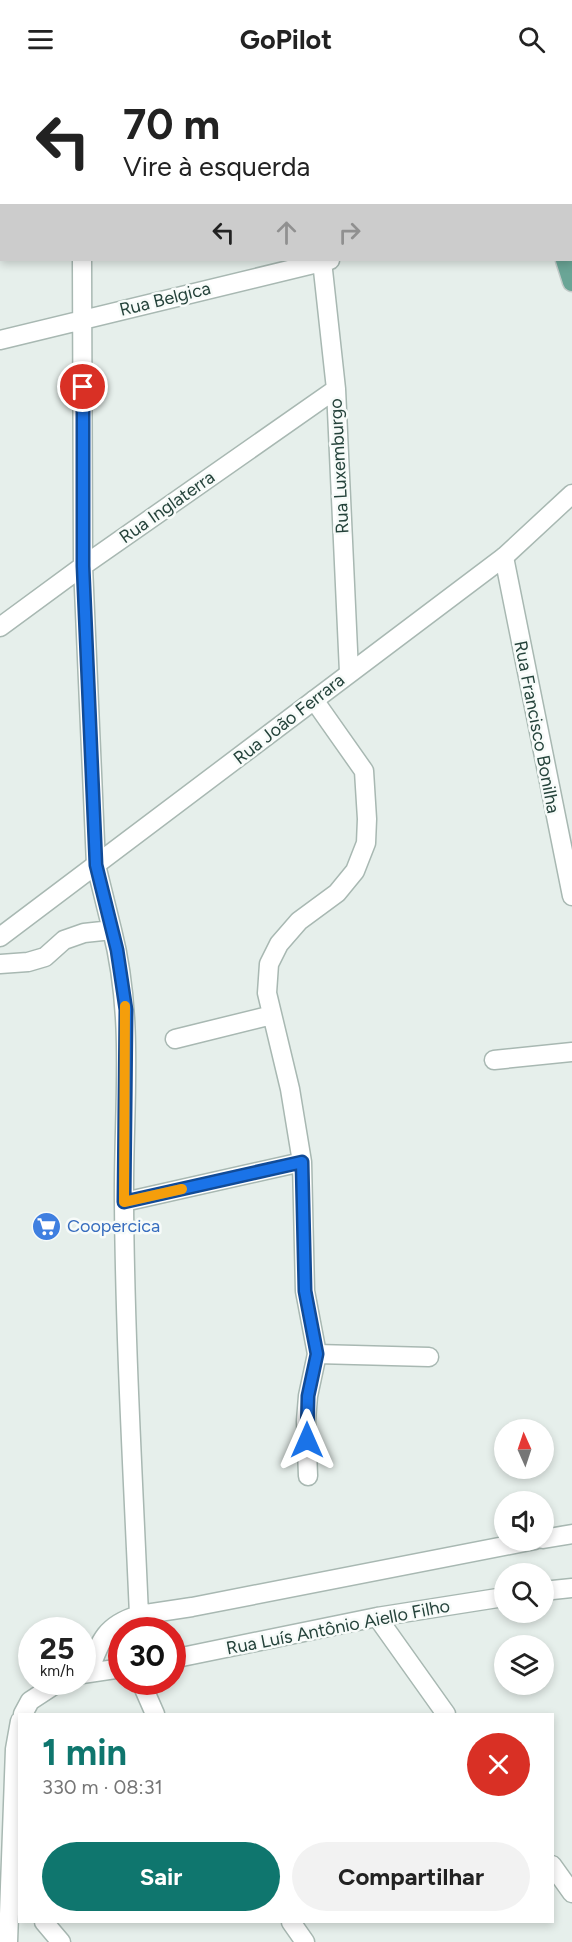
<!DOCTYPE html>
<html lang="pt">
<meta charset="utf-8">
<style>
:root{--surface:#fff;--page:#f2f2f2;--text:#222;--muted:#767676;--accent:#0f766e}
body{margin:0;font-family:Figtree,sans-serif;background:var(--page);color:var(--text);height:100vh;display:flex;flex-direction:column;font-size:22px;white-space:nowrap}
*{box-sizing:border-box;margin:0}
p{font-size:20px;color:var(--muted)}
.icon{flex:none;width:33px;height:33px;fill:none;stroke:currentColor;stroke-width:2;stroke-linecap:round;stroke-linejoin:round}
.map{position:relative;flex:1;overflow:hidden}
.sheet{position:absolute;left:18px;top:1635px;width:536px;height:210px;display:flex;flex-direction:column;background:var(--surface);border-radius:0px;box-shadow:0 3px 9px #0003}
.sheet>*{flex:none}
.hud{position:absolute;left:0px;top:0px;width:573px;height:183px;box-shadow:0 3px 9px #0003;background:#fff;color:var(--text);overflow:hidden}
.needle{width:39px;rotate:357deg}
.tools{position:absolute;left:494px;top:1341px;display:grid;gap:12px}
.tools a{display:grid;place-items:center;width:60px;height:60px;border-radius:50%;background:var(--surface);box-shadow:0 3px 9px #0003;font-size:30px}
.speed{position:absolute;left:18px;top:1539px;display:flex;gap:12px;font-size:30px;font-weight:700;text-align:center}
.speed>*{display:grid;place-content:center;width:78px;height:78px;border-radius:50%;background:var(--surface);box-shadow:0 3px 9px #0003;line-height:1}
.speed small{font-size:15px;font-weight:400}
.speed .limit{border:9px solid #d22;background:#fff;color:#111}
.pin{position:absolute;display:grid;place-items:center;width:51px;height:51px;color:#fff;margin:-26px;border:3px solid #fff;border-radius:50%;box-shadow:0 2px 6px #0007}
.me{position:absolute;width:66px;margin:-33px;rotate:0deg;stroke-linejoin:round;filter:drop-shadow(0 0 4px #0008)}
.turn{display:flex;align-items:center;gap:21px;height:126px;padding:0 24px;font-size:27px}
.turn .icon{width:78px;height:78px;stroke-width:2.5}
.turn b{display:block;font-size:42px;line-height:51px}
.lanes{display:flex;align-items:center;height:57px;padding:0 24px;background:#0003;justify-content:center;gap:30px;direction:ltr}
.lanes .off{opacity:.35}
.round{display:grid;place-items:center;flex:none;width:63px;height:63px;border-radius:32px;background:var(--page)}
.overview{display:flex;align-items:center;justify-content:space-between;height:102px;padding:0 24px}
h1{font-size:36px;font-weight:700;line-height:45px;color:var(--accent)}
.primary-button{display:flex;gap:12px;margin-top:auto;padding:12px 24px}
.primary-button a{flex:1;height:69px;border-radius:36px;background:var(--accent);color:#fff;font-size:24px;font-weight:700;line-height:69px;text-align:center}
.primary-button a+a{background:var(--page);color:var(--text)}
header{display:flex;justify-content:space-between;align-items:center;height:78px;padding:0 24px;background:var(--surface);font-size:27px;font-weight:700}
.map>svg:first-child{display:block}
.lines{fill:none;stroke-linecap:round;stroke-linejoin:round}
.minor-casing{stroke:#a8b8b2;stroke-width:21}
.tertiary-casing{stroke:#a8b8b2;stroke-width:21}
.primary-casing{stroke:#c2cac8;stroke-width:21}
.minor{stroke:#fff;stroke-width:18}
.tertiary{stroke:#fff;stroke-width:18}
.primary{stroke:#6aa596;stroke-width:18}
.route-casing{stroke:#114b97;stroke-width:15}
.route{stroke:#1a73e8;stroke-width:10}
.slow{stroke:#f59e0b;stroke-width:10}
.labels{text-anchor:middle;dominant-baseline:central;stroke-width:5;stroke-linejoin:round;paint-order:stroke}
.street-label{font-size:18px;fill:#24423a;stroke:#f7fbf9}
.shop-label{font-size:18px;fill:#366cbe;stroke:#f7fbf9;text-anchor:start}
</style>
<header><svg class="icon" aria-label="menu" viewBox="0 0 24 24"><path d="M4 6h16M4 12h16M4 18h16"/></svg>GoPilot<svg class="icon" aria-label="search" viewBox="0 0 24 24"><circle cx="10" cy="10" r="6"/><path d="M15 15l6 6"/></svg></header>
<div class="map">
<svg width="572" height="1864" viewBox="0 0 572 1864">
<rect width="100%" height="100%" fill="#e6efeb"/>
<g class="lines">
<defs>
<path id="minor" d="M 79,0 L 79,2
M 150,2 L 155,0
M 82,182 L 83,488 L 96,787 L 112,852
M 322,183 L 336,311 L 349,594
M 0,262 L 330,182
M 504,479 L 572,818
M 0,549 L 83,488 L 336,311
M 314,622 L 364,693 L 367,741 L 366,765 L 355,793 L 337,815 L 299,843 L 279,866 L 269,886 L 267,915 L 290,1011 L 302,1084 L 305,1213 L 317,1276 L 429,1279
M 0,886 L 28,884 L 45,879 L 64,862 L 84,855 L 112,852 C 135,941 123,1033 124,1124 C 125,1261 133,1399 139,1537 L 192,1529 L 535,1462
M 175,961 L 272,937
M 494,982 L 572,974
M 124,1124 L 302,1084
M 308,1398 L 306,1343 L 308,1318 L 317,1276
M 543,1461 L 572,1456
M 543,1513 L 572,1510
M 377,1539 L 446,1636
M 172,1581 L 377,1539 L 504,1519
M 89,1594 C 100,1563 105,1547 139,1537
M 82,1596 L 122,1590
M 141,1604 L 155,1636
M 23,1636 L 30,1623 L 59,1604
M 552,1787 L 572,1815
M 44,1844 L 61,1864
M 291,1844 L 305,1864
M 8,1864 L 15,1671 L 20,1643"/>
<path id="tertiary" d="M 0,859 L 504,479 L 572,416"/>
<path id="primary" d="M 509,0 L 510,2
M 565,182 L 572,204"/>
</defs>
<use href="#minor" class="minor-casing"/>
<use href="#tertiary" class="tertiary-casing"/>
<use href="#primary" class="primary-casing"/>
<use href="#minor" class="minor"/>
<use href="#tertiary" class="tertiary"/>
<use href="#primary" class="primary"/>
</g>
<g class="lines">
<defs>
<path id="route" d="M 83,309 L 83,488 L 96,787 L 117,872 L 126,932 L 124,1124 L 302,1084 L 305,1213 L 317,1276 L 308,1318 L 307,1362"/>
</defs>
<use href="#route" class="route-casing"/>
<use href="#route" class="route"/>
<path class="slow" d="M 125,928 L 124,1124 L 182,1111"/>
</g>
<defs>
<symbol id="supermarket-disc" viewBox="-11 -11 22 22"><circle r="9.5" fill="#3f7fe0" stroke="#f7fbf9"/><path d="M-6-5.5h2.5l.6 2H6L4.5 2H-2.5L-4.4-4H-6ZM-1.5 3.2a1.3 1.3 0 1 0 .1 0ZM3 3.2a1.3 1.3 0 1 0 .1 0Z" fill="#fff"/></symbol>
</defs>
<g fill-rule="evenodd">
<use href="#supermarket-disc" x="30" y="1132" width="33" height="33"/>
</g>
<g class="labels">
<g class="street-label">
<text transform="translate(165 221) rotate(-14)">Rua Belgica</text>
<text transform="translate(339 388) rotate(-93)">Rua Luxemburgo</text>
<text transform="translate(167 429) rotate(-35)">Rua Inglaterra</text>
<text transform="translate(289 641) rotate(-38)">Rua João Ferrara</text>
<text transform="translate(537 649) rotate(79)">Rua Francisco Bonilha</text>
<text transform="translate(338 1549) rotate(-11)">Rua Luís Antônio Aiello Filho</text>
</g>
<g class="shop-label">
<text x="67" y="1148">Coopercica</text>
</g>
</g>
</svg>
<div class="tools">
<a><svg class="needle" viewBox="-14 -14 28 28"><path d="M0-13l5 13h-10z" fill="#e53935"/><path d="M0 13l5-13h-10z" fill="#767676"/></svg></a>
<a><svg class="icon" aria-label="sound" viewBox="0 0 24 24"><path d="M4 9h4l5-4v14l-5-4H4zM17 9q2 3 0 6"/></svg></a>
<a><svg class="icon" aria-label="search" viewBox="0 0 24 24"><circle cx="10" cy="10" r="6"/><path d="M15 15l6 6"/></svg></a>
<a><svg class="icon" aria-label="layers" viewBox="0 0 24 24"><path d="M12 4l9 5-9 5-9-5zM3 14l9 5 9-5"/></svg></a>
</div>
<div class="speed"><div>25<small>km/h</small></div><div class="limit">30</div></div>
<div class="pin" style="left:83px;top:309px;background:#d93025"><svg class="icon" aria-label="arrive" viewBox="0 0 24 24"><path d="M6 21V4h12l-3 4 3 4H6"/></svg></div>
<svg class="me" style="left:307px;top:1362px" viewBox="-20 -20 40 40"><path d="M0-17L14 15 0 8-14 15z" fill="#1a73e8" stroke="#fff" stroke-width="4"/></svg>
<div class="hud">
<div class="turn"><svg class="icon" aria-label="left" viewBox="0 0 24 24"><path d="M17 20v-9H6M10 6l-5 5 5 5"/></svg><div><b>70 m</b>Vire à esquerda</div></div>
<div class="lanes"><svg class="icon" aria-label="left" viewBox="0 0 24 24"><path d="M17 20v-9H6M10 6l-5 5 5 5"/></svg><svg class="icon off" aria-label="ahead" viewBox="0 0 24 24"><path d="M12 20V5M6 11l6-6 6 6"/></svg><svg class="icon off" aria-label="right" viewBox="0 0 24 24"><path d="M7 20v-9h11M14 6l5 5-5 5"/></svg></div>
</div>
<section class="sheet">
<div class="overview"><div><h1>1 min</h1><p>330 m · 08:31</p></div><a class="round" style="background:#d93025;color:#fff"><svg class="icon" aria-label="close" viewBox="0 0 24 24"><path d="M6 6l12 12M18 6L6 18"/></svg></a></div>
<div class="primary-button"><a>Sair</a><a>Compartilhar</a></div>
</section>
</div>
